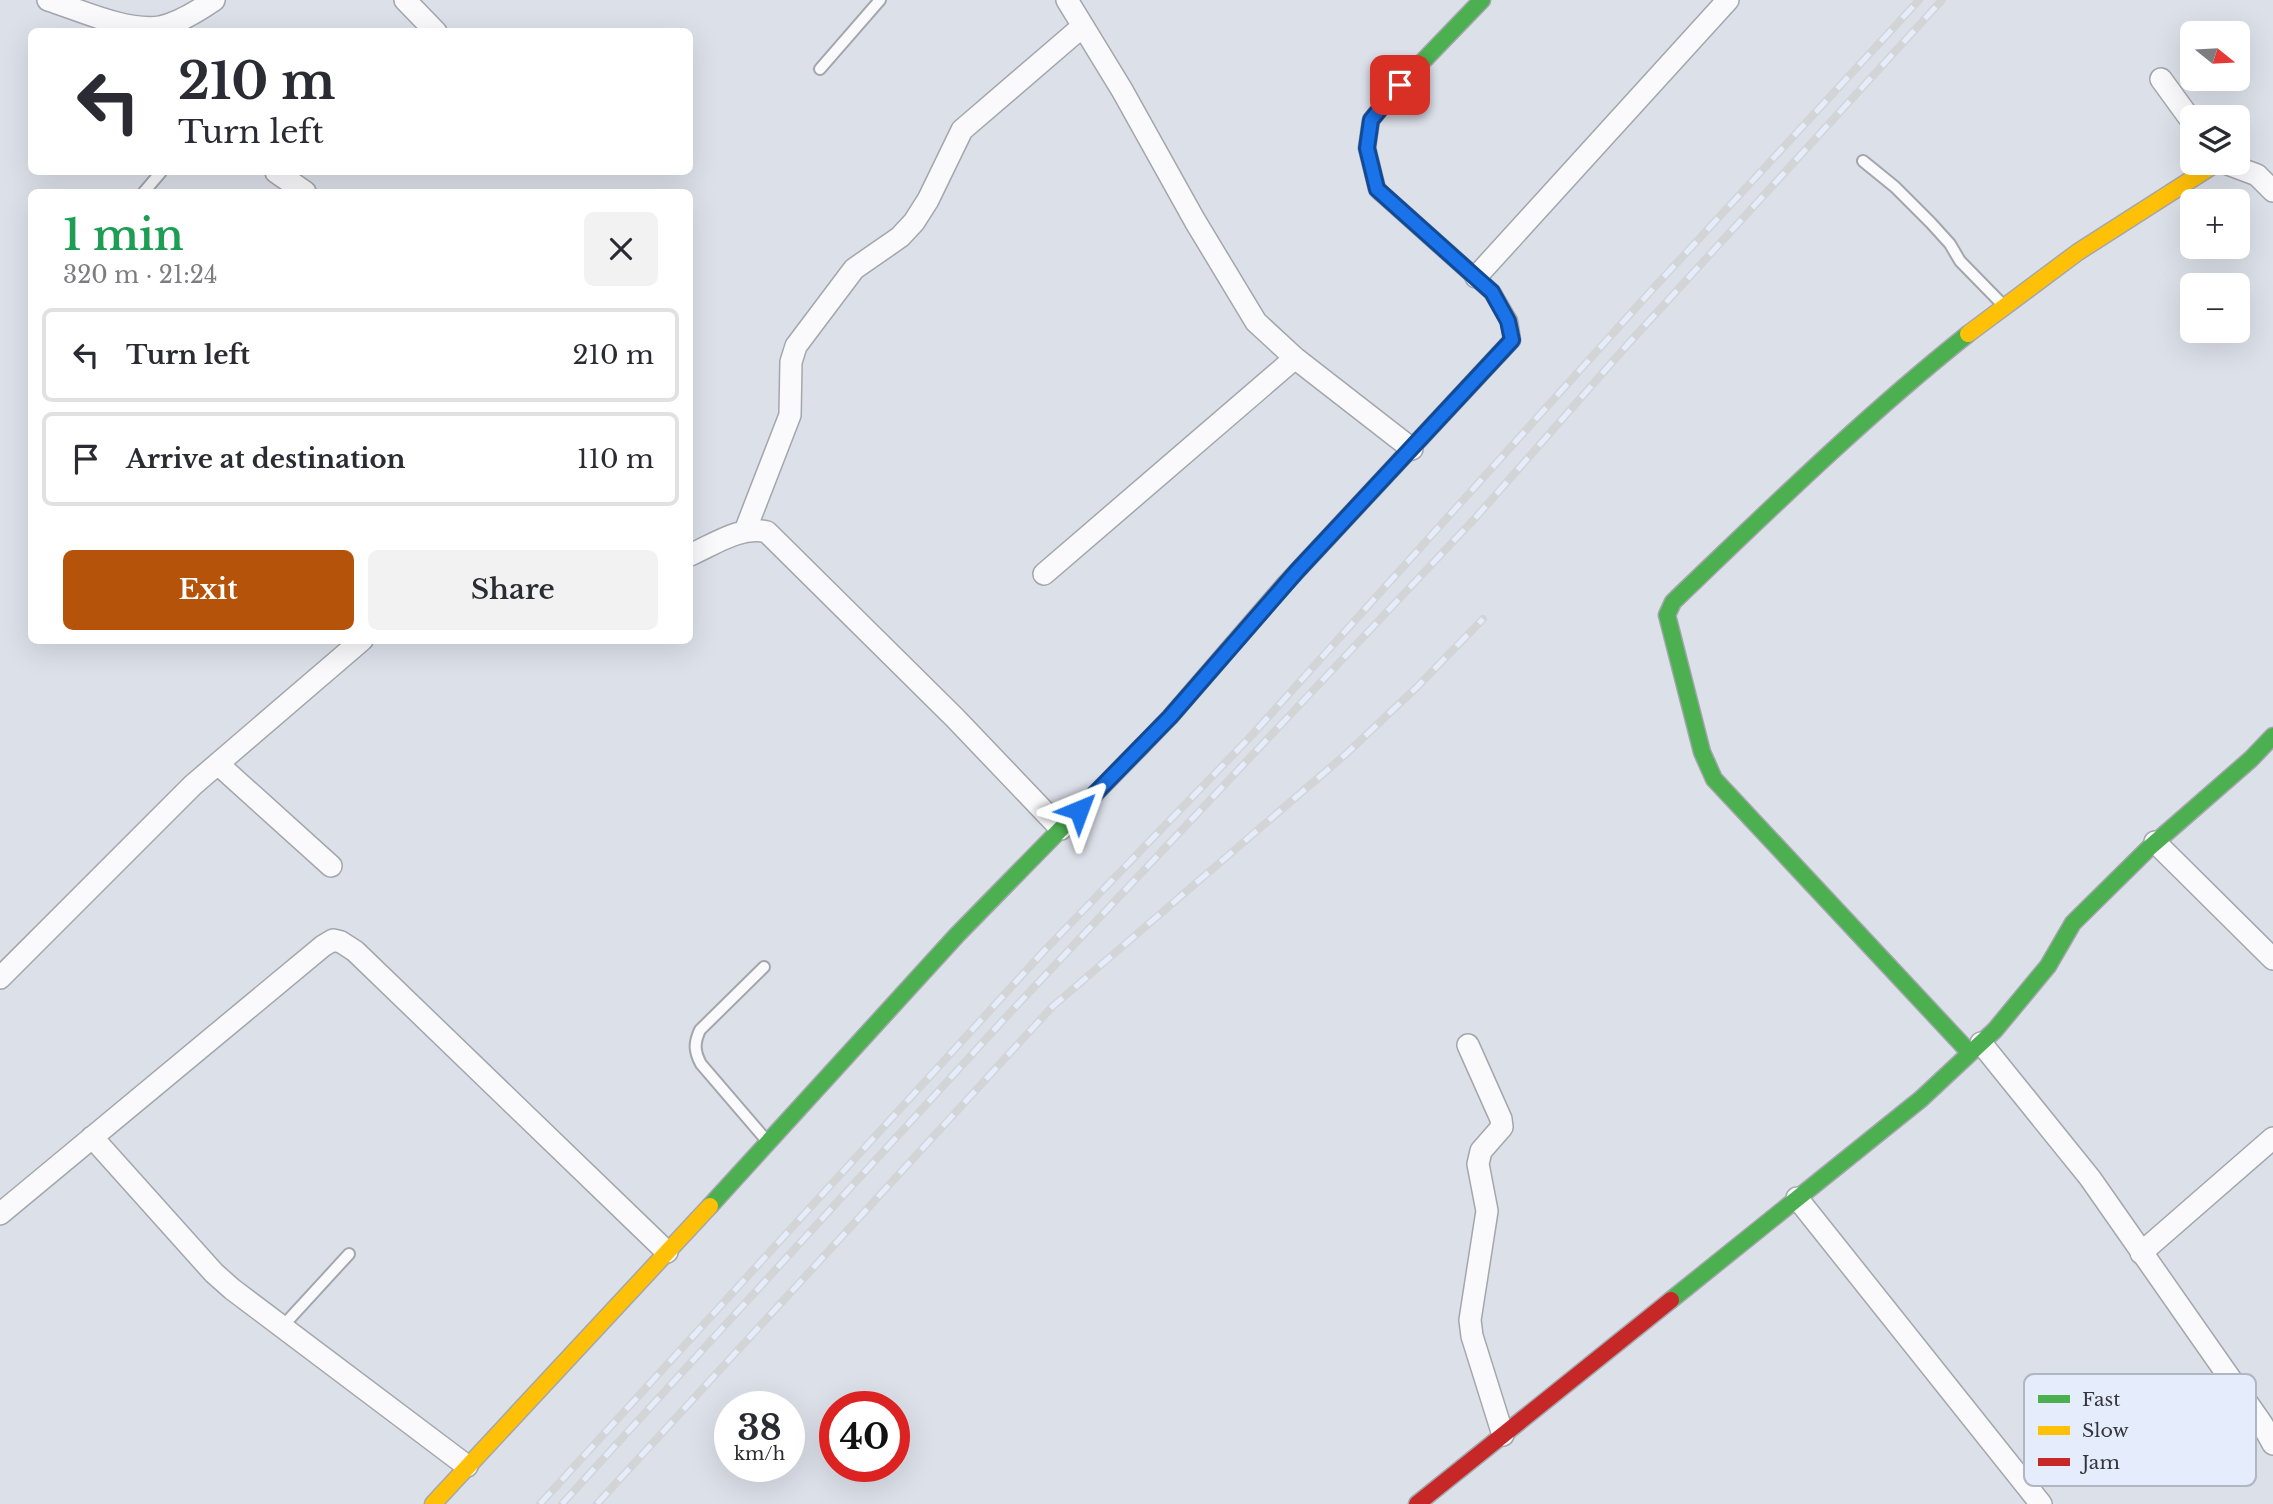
<!DOCTYPE html>
<meta charset="utf-8">
<style>
:root{--surface:#fff;--page:#f2f2f3;--text:#2b2b33;--muted:#7c7c81;--line:#e1e1e2;--accent:#b45309}
body{margin:0;font-family:"Libre Baskerville",serif;background:var(--page);color:var(--text);height:100vh;display:flex;flex-direction:column;font-size:26px;white-space:nowrap}
*{box-sizing:border-box;margin:0}
p{font-size:23px;color:var(--muted)}
.icon{flex:none;width:38px;height:38px;fill:none;stroke:currentColor;stroke-width:2;stroke-linecap:round;stroke-linejoin:round}
.map{position:relative;flex:1;overflow:hidden}
.drawer{position:absolute;left:28px;top:189px;width:665px;height:455px;display:flex;flex-direction:column;background:var(--surface);border-radius:10px;box-shadow:0 7px 28px #0002}
.drawer>*{flex:none}
.guide{position:absolute;left:28px;top:28px;width:665px;height:147px;border-radius:10px;box-shadow:0 7px 28px #0002;background:#fff;color:var(--text);overflow:hidden}
.needle{width:46px;rotate:108deg}
.controls{position:absolute;left:2180px;top:21px;display:grid;gap:14px}
.controls a{display:grid;place-items:center;width:70px;height:70px;border-radius:10px;background:var(--surface);box-shadow:0 7px 28px #0002;font-size:35px}
.speed{position:absolute;left:714px;top:1391px;display:flex;gap:14px;font-size:35px;font-weight:700;text-align:center}
.speed>*{display:grid;place-content:center;width:91px;height:91px;border-radius:50%;background:var(--surface);box-shadow:0 7px 28px #0002;line-height:1}
.speed small{font-size:18px;font-weight:400}
.speed .limit{border:10px solid #d22;background:#fff;color:#111}
.pin{position:absolute;display:grid;place-items:center;width:60px;height:60px;color:#fff;margin:-30px;border-radius:14px;box-shadow:0 4px 10px #0006}
.me{position:absolute;width:77px;margin:-38px;rotate:44deg;stroke-linejoin:round;filter:drop-shadow(0 0 5px #0008)}
.turn{display:flex;align-items:center;gap:24px;height:147px;padding:0 35px;font-size:32px}
.turn .icon{width:91px;height:91px;stroke-width:2.5}
.turn b{display:block;font-size:49px;line-height:60px}
.round{display:grid;place-items:center;flex:none;width:74px;height:74px;border-radius:10px;background:var(--page)}
.overview{display:flex;align-items:center;justify-content:space-between;height:119px;padding:0 35px}
h1{font-size:42px;font-weight:600;line-height:52px;color:#1e9e55}
.primary-button{display:flex;gap:14px;margin-top:auto;padding:14px 35px}
.primary-button a{flex:1;height:80px;border-radius:10px;background:var(--accent);color:#fff;font-size:28px;font-weight:600;line-height:80px;text-align:center}
.primary-button a+a{background:var(--page);color:var(--text)}
ul{padding:0;list-style:none}
li{display:flex;align-items:center;gap:21px;height:94px;margin:0 14px 10px;padding:0 21px;border:4px solid var(--line);border-radius:10px}
li div{flex:1}
li b{display:block;font-size:26px}
li em{font-style:normal}
.map>svg:first-child{display:block}
.lines{fill:none;stroke-linecap:round;stroke-linejoin:round}
.lane-casing{stroke:#a3a6ac;stroke-width:14}
.street-casing{stroke:#a3a6ac;stroke-width:24}
.fast-casing{stroke:#a3a6ac;stroke-width:19}
.slow-casing{stroke:#a3a6ac;stroke-width:19}
.jam-casing{stroke:#a3a6ac;stroke-width:19}
.lane{stroke:#fafafc;stroke-width:10}
.street{stroke:#fafafc;stroke-width:21}
.fast{stroke:#4caf50;stroke-width:16}
.slow{stroke:#ffc107;stroke-width:16}
.jam{stroke:#c62828;stroke-width:16}
.rail-casing{stroke:#d3d4d6;stroke-width:8}
.rail{stroke:#e5ecfb;stroke-width:5;stroke-dasharray:16;stroke-linecap:butt}
.route-casing{stroke:#114b97;stroke-width:18}
.route{stroke:#1a73e8;stroke-width:12}
.key{fill:#e5ecfb;stroke:#b0b6c2;stroke-width:2}
.key-label{font-size:19px;fill:#34373d}
</style>
<div class="map">
<svg width="2273" height="1504" viewBox="0 0 2273 1504">
<rect width="100%" height="100%" fill="#dce0e9"/>
<g class="lines">
<defs>
<path id="lane" d="M 820,69 L 880,0
M 1863,161 L 1895,187 L 1931,223 L 1950,244 L 1960,261 L 2003,305
M 144,192 L 161,172
M 764,967 L 700,1030 C 694,1043 694,1051 701,1064 L 767,1141
M 282,1327 L 349,1254"/>
<path id="street" d="M 48,0 C 80,10 126,32 160,27 C 179,23 198,11 214,0
M 405,0 L 436,32
M 1067,0 L 1122,90 L 1195,221 L 1256,322 L 1295,358 L 1412,449
M 2161,79 L 2193,123
M 2225,163 L 2257,175 L 2273,191
M 276,172 L 305,192
M 1476,277 L 1728,0
M 745,531 L 790,415 L 791,362 L 796,346 L 854,269 L 900,237 L 914,222 L 928,200 L 962,130 L 1083,26
M 690,555 C 713,545 741,525 767,532 L 955,718 L 1061,829
M 1044,574 L 1295,358
M 218,764 L 331,866
M 2155,842 L 2273,959
M 0,978 L 193,785 L 362,640
M 1981,1043 L 2090,1178 L 2262,1424 L 2273,1444
M 1468,1045 L 1501,1119 L 1502,1127 L 1481,1151 L 1478,1164 L 1487,1211 L 1470,1320 L 1472,1336 L 1503,1435
M 92,1137 L 214,1273 L 232,1289 L 467,1466
M 1797,1198 L 2041,1504
M 0,1214 L 323,946 L 333,940 L 341,942 L 355,951 L 667,1252
M 2141,1253 L 2273,1138"/>
<path id="fast" d="M 1380,192 L 1377,189 L 1367,148 L 1371,120 L 1400,85 L 1482,0
M 1968,334 C 1864,417 1769,510 1673,602 L 1667,615 L 1702,752 L 1714,779 L 1970,1053
M 710,1206 L 957,935 L 1142,746
M 1671,1300 L 1921,1099 L 1995,1030 L 2048,966 L 2073,923 L 2149,848 L 2251,759 L 2273,736"/>
<path id="slow" d="M 1380,192 L 1492,292 L 1509,321 L 1512,340 L 1499,354
M 1968,334 L 2078,252 L 2217,163
M 1142,746 L 1170,717 L 1284,585
M 433,1504 L 710,1206"/>
<path id="jam" d="M 1284,585 L 1499,354
M 1417,1504 L 1671,1300"/>
</defs>
<use href="#lane" class="lane-casing"/>
<use href="#street" class="street-casing"/>
<use href="#fast" class="fast-casing"/>
<use href="#slow" class="slow-casing"/>
<use href="#jam" class="jam-casing"/>
<use href="#lane" class="lane"/>
<use href="#street" class="street"/>
<use href="#fast" class="fast"/>
<use href="#slow" class="slow"/>
<use href="#jam" class="jam"/>
<defs>
<path id="rail" d="M 540,1504 L 1044,951 L 1252,735 L 1650,292 L 1919,0
M 562,1504 L 1006,1017 L 1478,515 L 1629,343 L 1942,0
M 597,1504 L 1052,1007 L 1346,754 L 1417,687 L 1483,619"/>
</defs>
<use href="#rail" class="rail-casing"/>
<use href="#rail" class="rail"/>
</g>
<g class="lines">
<defs>
<path id="route" d="M 1079,810 L 1170,717 L 1297,571 L 1512,340 L 1508,321 L 1492,292 L 1377,189 L 1367,148 L 1371,120 L 1400,85"/>
</defs>
<use href="#route" class="route-casing"/>
<use href="#route" class="route"/>
</g>
<rect x="2024" y="1374" width="232" height="112" rx="10" class="key"/>
<rect x="2038" y="1395" width="32" height="8" fill="#4caf50"/>
<rect x="2038" y="1426" width="32" height="9" fill="#ffc107"/>
<rect x="2038" y="1458" width="32" height="8" fill="#c62828"/>
<g class="key-label">
<text x="2082" y="1406">Fast</text>
<text x="2082" y="1437">Slow</text>
<text x="2082" y="1469">Jam</text>
</g>
</svg>
<div class="controls">
<a><svg class="needle" viewBox="-14 -14 28 28"><path d="M0-13l5 13h-10z" fill="#e53935"/><path d="M0 13l5-13h-10z" fill="#7c7c81"/></svg></a>
<a><svg class="icon" aria-label="layers" viewBox="0 0 24 24"><path d="M12 4l9 5-9 5-9-5zM3 14l9 5 9-5"/></svg></a>
<a>+</a>
<a>−</a>
</div>
<div class="speed"><div>38<small>km/h</small></div><div class="limit">40</div></div>
<div class="pin" style="left:1400px;top:85px;background:#d93025"><svg class="icon" aria-label="arrive" viewBox="0 0 24 24"><path d="M6 21V4h12l-3 4 3 4H6"/></svg></div>
<svg class="me" style="left:1079px;top:810px" viewBox="-20 -20 40 40"><path d="M0-17L14 15 0 8-14 15z" fill="#1a73e8" stroke="#fff" stroke-width="4"/></svg>
<div class="guide">
<div class="turn"><svg class="icon" aria-label="left" viewBox="0 0 24 24"><path d="M17 20v-9H6M10 6l-5 5 5 5"/></svg><div><b>210 m</b>Turn left</div></div>
</div>
<section class="drawer">
<div class="overview"><div><h1>1 min</h1><p>320 m · 21:24</p></div><a class="round"><svg class="icon" aria-label="close" viewBox="0 0 24 24"><path d="M6 6l12 12M18 6L6 18"/></svg></a></div>
<ul>
<li><svg class="icon" aria-label="left" viewBox="0 0 24 24"><path d="M17 20v-9H6M10 6l-5 5 5 5"/></svg><div><b>Turn left</b></div><em>210 m</em></li>
<li><svg class="icon" aria-label="arrive" viewBox="0 0 24 24"><path d="M6 21V4h12l-3 4 3 4H6"/></svg><div><b>Arrive at destination</b></div><em>110 m</em></li>
</ul>
<div class="primary-button"><a>Exit</a><a>Share</a></div>
</section>
</div>
